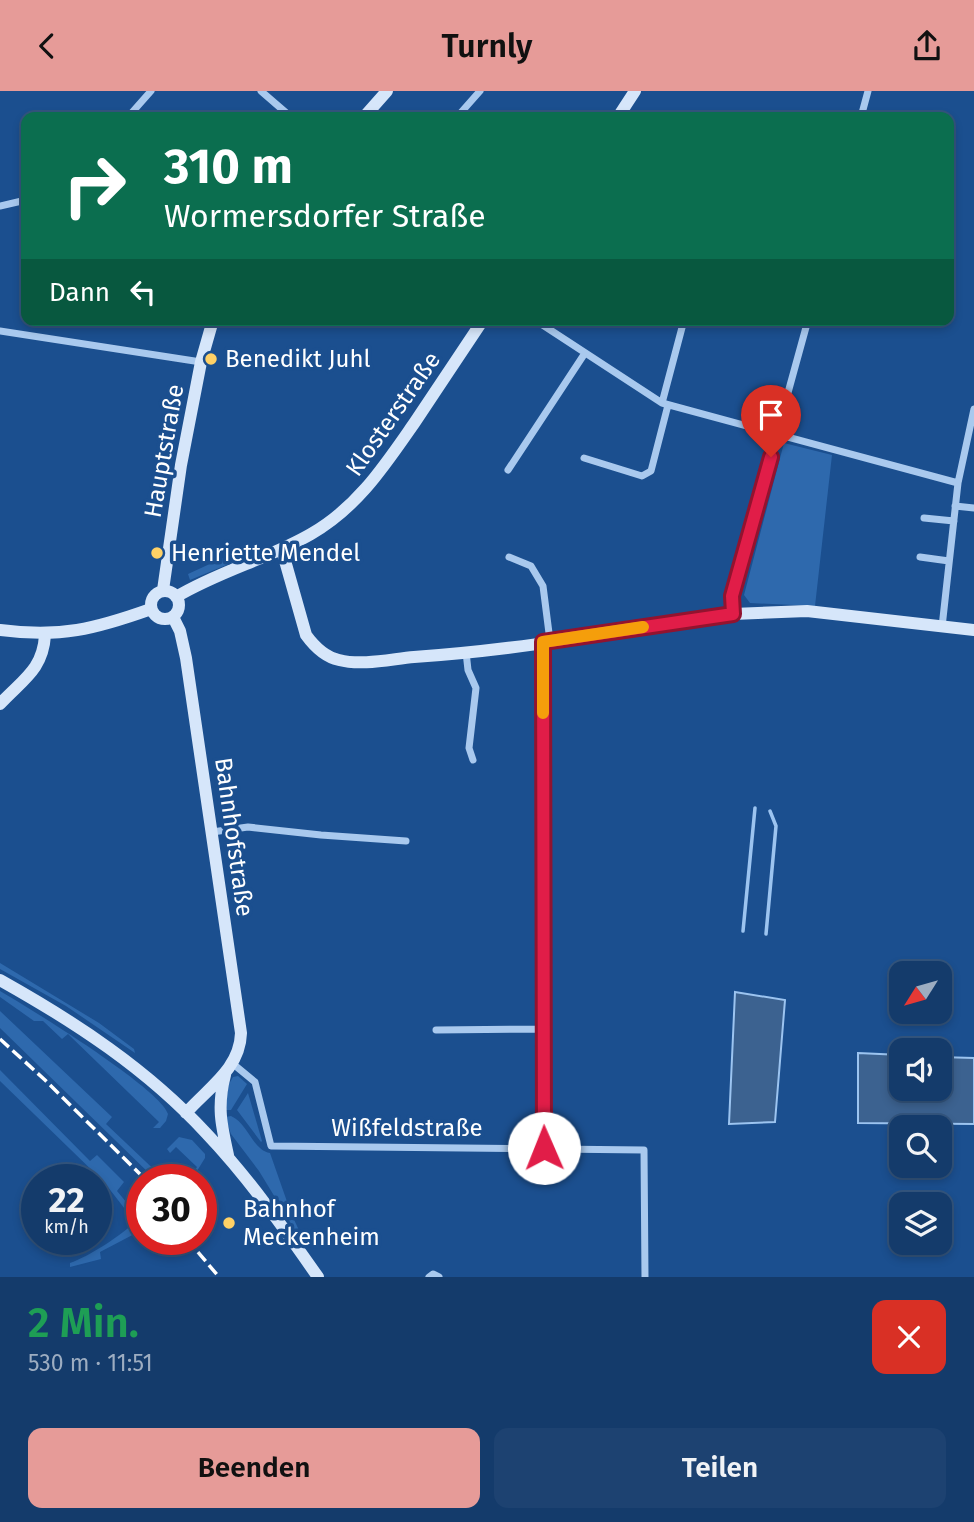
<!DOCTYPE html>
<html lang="de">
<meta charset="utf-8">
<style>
:root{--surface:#143b6b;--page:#1d4271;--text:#f1f3f6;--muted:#9dadc1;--line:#33557e;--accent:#e69b98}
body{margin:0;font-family:"Fira Sans",sans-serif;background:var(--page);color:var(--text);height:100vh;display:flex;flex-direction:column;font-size:26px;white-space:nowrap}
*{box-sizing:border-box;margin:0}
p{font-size:23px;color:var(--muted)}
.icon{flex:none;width:38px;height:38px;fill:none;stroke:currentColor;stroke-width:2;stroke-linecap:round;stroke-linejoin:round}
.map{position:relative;height:1186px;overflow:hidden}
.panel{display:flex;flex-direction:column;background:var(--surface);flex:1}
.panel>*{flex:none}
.guide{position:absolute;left:21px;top:21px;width:933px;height:214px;border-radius:14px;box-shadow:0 4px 10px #0003,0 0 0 2px var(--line);background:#0b6e4f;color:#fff;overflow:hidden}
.needle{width:46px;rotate:233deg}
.controls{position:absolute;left:889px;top:870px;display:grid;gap:14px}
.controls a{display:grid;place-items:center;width:63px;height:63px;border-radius:14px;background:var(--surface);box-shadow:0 4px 10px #0003,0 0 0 2px var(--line);font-size:35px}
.speed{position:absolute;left:21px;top:1073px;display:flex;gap:14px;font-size:35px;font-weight:700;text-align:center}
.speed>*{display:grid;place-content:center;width:91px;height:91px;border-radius:50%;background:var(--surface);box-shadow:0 4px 10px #0003,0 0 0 2px var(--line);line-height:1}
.speed small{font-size:18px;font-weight:400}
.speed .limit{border:10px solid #d22;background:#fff;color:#111}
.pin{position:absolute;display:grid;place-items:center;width:60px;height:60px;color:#fff;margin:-72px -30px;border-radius:50% 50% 50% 0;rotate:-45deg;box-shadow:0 0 7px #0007}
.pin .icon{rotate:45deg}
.me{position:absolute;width:77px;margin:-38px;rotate:359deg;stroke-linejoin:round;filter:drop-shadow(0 0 5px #0008)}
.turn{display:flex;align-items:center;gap:24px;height:147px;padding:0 28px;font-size:32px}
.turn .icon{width:91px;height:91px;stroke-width:2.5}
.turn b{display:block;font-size:49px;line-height:60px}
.then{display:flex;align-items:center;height:66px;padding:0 28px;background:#0003;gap:14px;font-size:26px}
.round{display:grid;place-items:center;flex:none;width:74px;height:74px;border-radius:14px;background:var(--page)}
.summary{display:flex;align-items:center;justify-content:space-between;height:119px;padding:0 28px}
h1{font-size:42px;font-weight:600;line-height:52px;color:#1e9e55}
.button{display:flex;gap:14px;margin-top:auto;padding:14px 28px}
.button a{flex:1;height:80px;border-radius:14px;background:var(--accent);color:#111;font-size:28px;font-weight:600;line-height:80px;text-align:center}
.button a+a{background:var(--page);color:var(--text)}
header{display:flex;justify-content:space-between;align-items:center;height:91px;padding:0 28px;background:var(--accent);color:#111;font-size:32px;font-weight:600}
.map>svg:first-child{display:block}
.green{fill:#2e69ad}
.water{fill:#3c6290;stroke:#9cc4f0;stroke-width:2}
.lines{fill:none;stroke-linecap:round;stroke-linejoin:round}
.stream{stroke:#9cc4f0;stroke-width:3.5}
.street{stroke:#a9c9ee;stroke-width:7}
.secondary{stroke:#d6e6fa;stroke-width:12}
.rail{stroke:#fff;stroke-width:3.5;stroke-dasharray:12 5;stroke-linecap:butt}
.route-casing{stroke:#92132f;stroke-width:18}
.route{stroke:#e11d48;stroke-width:12}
.slow{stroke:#f59e0b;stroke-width:12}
.poi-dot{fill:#ffd166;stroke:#1b4f8f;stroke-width:2.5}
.labels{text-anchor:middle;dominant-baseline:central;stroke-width:7;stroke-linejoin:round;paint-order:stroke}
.poi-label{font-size:24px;fill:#fff;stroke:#1b4f8f;text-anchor:start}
.street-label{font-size:24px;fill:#fff;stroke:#1b4f8f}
</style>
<header><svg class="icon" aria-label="back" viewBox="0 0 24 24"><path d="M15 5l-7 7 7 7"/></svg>Turnly<svg class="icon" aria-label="share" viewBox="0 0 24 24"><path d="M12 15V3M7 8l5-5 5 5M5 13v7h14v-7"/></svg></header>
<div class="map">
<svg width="974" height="1186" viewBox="0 0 974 1186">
<rect width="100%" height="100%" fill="#1b4f8f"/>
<path class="green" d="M 784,352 L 832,364 L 815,515 L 750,512 L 744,504 Z
M 238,460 L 253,463 L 190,489 L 188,483 Z
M 0,872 L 99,932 L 134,958 L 135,962 L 66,915 L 0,878 Z
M 0,900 C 28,916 161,998 168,1023 L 166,1030 L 160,1037 L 153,1037 L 159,1031 L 68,943 L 62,948 L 43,930 L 34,930 L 0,906 Z
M 0,920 L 112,1026 L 106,1033 L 164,1088 L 155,1088 L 0,937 Z
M 0,979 L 90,1070 L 97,1064 L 124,1091 L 117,1100 L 142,1130 L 142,1139 L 100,1161 L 101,1168 L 70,1176 L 70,1172 C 88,1166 122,1144 135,1131 L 104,1091 L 0,990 Z
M 238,985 L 247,993 L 231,1019 L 224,1019 L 229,993 L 233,986 Z
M 248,1002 L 262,1050 L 261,1051 L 237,1019 Z
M 231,1025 C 248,1032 253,1060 270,1062 L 291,1122 L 303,1148 L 301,1149 L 259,1080 L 231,1043 L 225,1026 Z
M 179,1046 L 192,1049 L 205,1063 L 205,1067 L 192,1088 L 189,1088 L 197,1076 L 176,1056 L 170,1062 L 167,1058 Z"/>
<path class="water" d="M 735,901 L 785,909 L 775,1031 L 729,1033 Z
M 858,962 L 901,964 L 901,998 L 940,998 L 940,966 L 974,967 L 974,1033 L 858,1032 Z"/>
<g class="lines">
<path class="stream" d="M 743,840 L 755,717
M 766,843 L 776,735 L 770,720"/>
<path class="street" d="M 261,0 L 291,26
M 128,26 L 151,0
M 457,26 L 480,0
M 861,26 L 868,0
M 0,115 L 26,109
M 535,229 L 662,312 L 958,392
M 0,240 L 201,271
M 662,312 L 684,229
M 584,367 L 642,385 L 651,380 L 668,314
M 508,379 L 585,262
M 955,415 L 974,417
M 924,427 L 954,430
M 509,466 L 531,475 L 543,495 L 550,550
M 920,466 L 949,470
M 733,523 L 732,505 L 808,229
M 942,536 L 958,392 L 974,318
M 543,551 L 544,1057
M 466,561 L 468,579 L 476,597 L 469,657 L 473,669
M 212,741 L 248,736 L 321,744 L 406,750
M 436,939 L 542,938
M 232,972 L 255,991 L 271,1055 L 644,1059 L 645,1186
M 429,1186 L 433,1183 L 439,1186"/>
<path class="secondary" d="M 364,26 L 387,0
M 618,26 L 635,0
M 282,459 L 306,544 C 314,555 325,566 339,569 C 362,575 391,568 414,566 C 521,559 627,539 733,523 L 807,520 L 974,539
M 163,499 L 181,374 L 201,271 L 213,229
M151 514a14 14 0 1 1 28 0a14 14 0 1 1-28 0Z
M 176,506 C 219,480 268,468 311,443 C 358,416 385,374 415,331 C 438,297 460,263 483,229
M 173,526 L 180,540 L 186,567 L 241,942 C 240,978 208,997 186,1022
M 0,539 C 60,547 95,538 151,518
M 0,613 C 22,589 43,579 45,544
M 0,889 C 75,931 147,978 206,1042 C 248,1086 283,1136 318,1186
M 225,984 C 217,1015 221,1033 228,1064"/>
<path class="rail" d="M 0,948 L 45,989 L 145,1088
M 187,1148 L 219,1186"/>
</g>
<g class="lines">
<defs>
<path id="route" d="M 544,1057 L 543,551 L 733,523 L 732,505 L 771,366"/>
</defs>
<use href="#route" class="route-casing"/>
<use href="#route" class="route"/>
<path class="slow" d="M 543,622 L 543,551 L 643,536"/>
</g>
<g class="poi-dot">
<circle cx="211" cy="268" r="7"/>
<circle cx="157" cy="462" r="7"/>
<circle cx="229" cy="1132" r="7"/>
</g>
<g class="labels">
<g class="poi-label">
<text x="225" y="268">Benedikt Juhl</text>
<text x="171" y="462">Henriette Mendel</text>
<text x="243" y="1118">Bahnhof<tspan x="243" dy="28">Meckenheim</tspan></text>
</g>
<g class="street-label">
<text transform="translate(393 323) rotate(-55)">Klosterstraße</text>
<text transform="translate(164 360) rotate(-80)">Hauptstraße</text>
<text transform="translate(234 746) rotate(82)">Bahnhofstraße</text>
<text x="407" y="1037">Wißfeldstraße</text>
</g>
</g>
</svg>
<div class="controls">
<a><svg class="needle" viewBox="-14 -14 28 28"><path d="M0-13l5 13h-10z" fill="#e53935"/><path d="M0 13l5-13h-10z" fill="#9dadc1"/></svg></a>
<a><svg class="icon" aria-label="sound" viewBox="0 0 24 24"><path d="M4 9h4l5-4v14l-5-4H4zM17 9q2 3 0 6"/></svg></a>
<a><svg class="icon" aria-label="search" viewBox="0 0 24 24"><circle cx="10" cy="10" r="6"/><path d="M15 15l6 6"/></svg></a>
<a><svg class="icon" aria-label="layers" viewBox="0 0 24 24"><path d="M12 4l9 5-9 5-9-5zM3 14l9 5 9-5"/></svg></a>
</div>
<div class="speed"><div>22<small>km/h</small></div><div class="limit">30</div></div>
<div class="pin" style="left:771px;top:366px;background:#d93025"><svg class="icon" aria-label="arrive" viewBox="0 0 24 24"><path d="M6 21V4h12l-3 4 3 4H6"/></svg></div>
<svg class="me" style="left:544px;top:1057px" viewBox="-20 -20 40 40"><circle r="19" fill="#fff"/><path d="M0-13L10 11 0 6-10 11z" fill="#e11d48"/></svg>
<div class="guide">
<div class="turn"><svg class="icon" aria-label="right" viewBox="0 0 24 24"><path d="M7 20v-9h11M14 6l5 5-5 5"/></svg><div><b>310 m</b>Wormersdorfer Straße</div></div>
<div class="then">Dann<svg class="icon" aria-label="left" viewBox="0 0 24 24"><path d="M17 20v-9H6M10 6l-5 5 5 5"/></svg></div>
</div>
</div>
<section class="panel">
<div class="summary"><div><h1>2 Min.</h1><p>530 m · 11:51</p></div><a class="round" style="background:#d93025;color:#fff"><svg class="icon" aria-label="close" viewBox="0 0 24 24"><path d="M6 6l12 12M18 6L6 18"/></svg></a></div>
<div class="button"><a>Beenden</a><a>Teilen</a></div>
</section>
